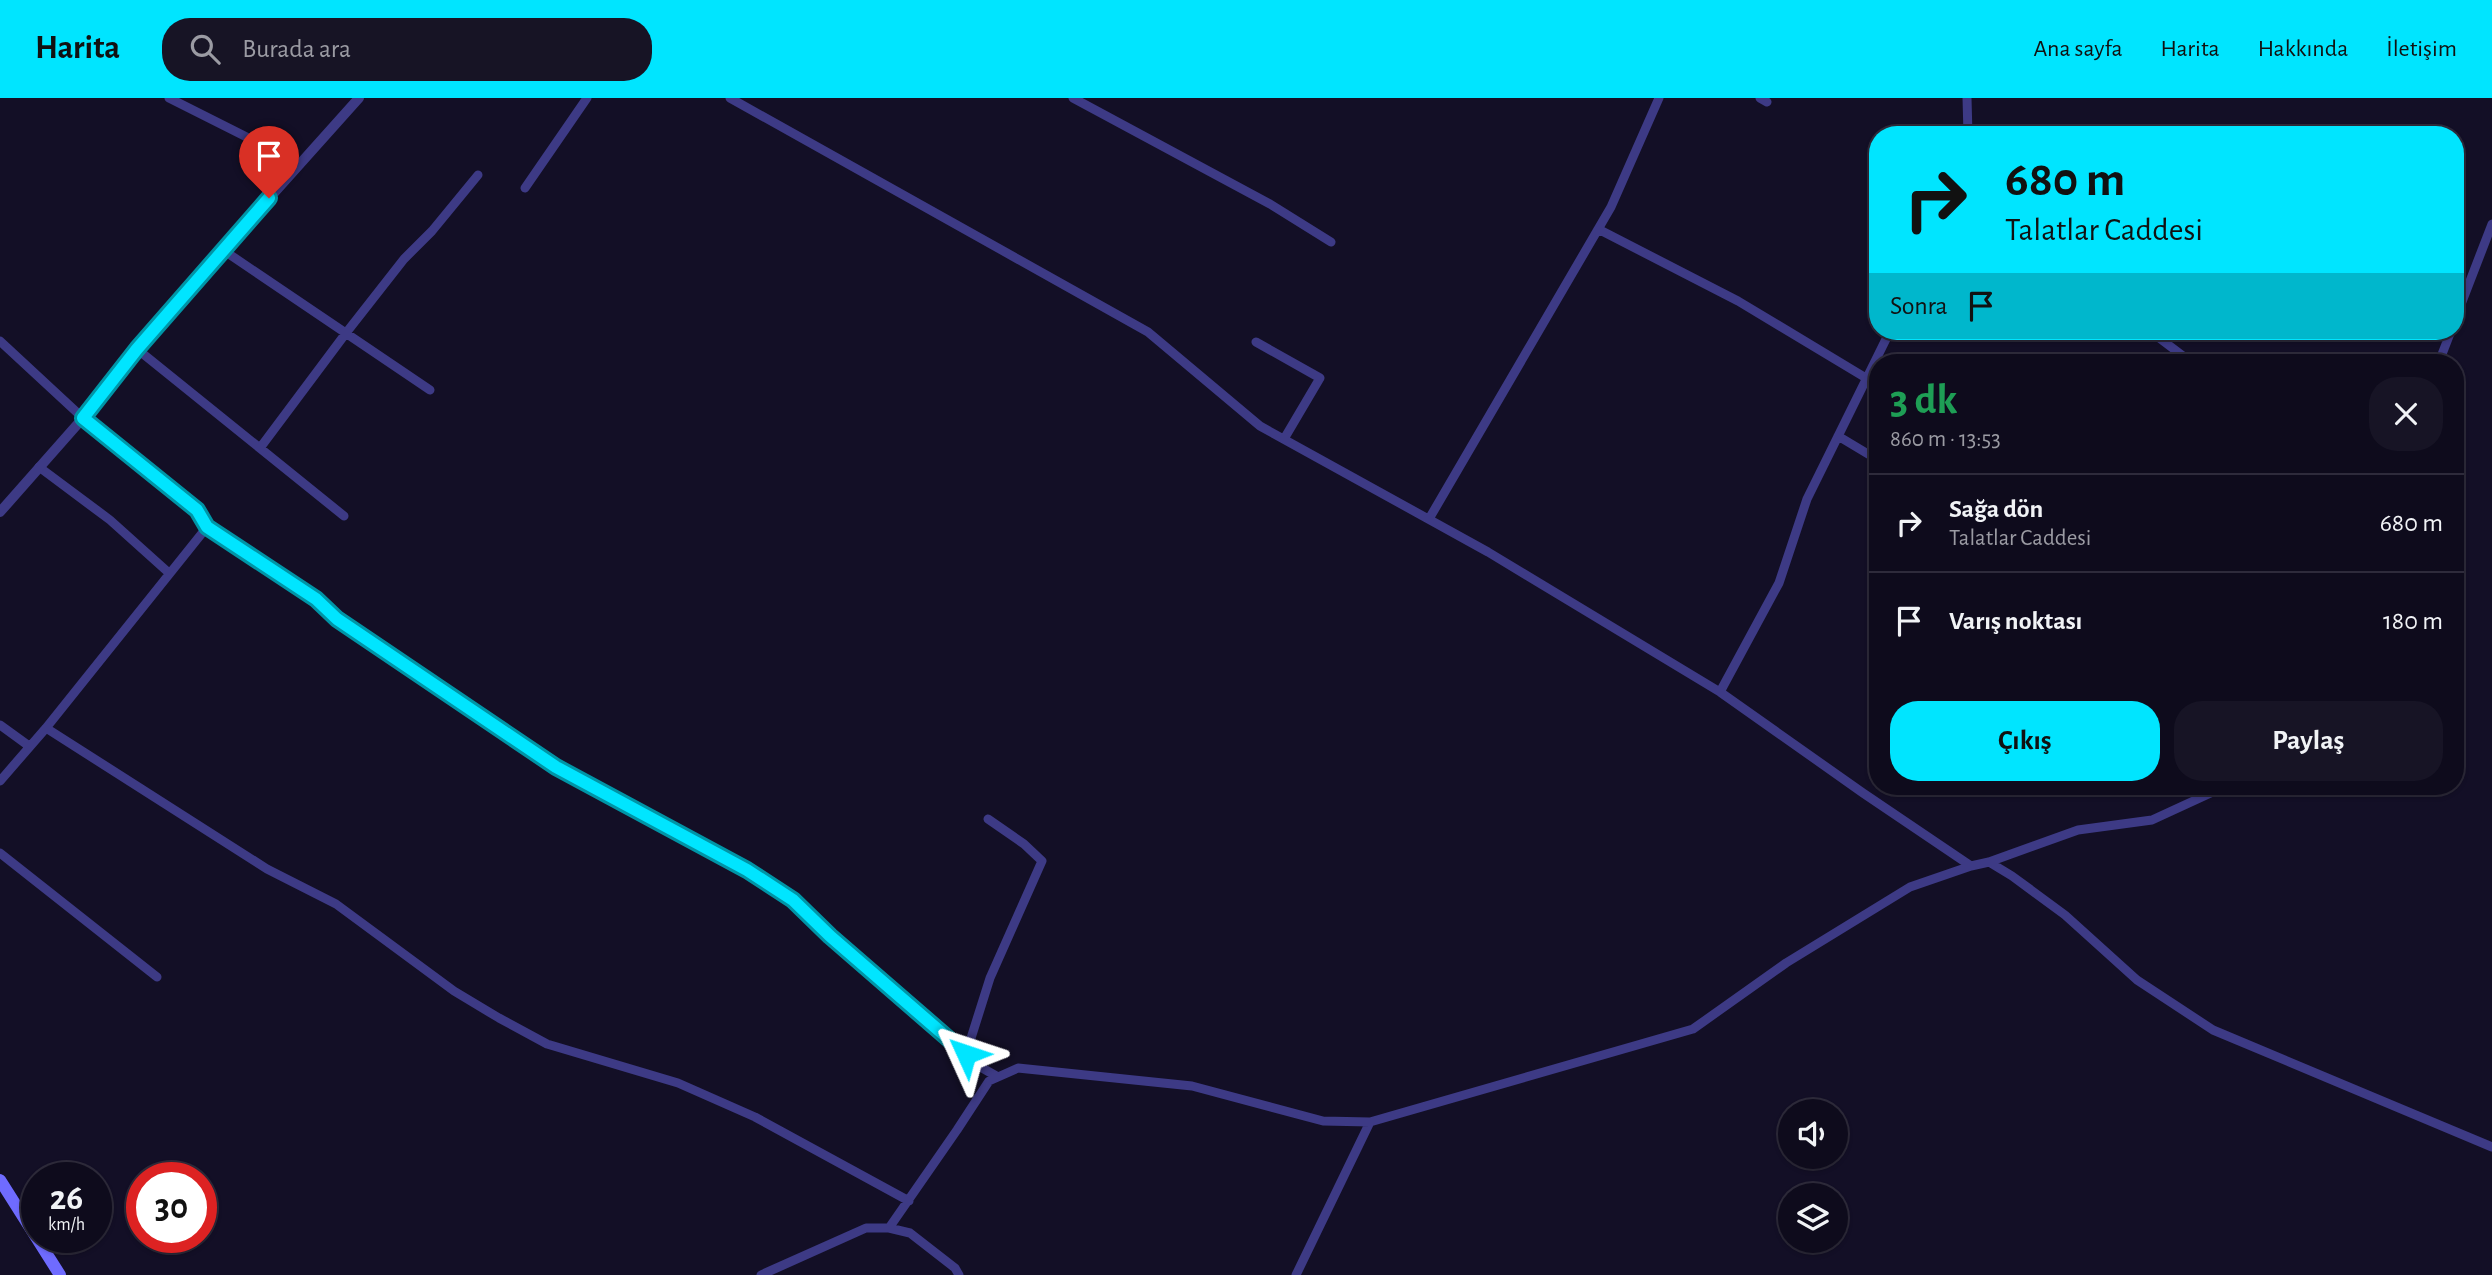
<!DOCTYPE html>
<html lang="tr">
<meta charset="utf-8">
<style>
:root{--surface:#0e0b1c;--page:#171425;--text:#f1f3f6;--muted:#9b9ba3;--line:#2e2b3b;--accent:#00e5ff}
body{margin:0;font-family:"Alegreya Sans",sans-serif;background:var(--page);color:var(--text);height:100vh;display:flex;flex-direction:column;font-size:26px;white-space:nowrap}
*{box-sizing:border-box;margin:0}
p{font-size:23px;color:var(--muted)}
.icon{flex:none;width:38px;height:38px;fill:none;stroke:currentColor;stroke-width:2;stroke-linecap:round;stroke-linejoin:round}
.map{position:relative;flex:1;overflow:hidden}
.panel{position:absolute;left:1869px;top:256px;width:595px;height:441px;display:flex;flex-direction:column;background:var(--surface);border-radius:28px;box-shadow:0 2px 5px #0004,0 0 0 2px var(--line)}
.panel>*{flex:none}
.top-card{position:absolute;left:1869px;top:28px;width:595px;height:214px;border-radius:28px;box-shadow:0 2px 5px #0004,0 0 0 2px var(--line);background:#00e5ff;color:#111;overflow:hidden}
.controls{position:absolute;left:1778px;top:1001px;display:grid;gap:14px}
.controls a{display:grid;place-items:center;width:70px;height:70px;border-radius:50%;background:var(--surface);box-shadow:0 2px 5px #0004,0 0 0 2px var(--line);font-size:35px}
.speed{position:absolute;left:21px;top:1064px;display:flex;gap:14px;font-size:35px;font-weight:700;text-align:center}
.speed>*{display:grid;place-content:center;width:91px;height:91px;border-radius:50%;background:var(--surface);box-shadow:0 2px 5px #0004,0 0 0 2px var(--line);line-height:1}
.speed small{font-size:18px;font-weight:400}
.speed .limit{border:10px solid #d22;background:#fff;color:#111}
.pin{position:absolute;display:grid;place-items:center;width:60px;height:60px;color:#fff;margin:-72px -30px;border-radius:50% 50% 50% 0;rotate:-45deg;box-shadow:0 0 7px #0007}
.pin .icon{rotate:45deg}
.me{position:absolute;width:77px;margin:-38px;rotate:312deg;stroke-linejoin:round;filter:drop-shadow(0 0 5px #0008)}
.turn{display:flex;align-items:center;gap:24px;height:147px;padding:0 21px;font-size:32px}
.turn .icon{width:91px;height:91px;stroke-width:2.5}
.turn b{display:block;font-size:49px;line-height:60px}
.then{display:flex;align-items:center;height:66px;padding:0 21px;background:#0003;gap:14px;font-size:26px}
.round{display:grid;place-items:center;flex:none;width:74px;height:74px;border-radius:28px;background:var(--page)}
.overview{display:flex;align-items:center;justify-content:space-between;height:119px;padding:0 21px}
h1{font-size:42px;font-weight:600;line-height:52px;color:#1e9e55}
.action{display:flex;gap:14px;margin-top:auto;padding:14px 21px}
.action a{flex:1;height:80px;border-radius:28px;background:var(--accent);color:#111;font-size:28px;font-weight:600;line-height:80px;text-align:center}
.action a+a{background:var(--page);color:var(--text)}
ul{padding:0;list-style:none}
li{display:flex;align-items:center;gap:21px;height:98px;padding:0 21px;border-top:2px solid var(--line)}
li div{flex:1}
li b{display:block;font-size:26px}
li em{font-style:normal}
header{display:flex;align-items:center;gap:42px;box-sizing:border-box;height:98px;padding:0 35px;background:var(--accent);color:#111}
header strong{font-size:33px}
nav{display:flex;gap:38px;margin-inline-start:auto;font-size:24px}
.search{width:490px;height:63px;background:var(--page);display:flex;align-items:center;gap:18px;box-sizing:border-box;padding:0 24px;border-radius:28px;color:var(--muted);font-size:26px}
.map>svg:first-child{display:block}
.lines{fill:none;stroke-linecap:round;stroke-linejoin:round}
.minor{stroke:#3d3a85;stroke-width:9}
.tertiary{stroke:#3d3a85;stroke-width:10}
.secondary{stroke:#6f6bff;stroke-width:12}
.route-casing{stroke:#0095a6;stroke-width:18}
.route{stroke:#00e5ff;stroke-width:12}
</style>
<header>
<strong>Harita</strong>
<div class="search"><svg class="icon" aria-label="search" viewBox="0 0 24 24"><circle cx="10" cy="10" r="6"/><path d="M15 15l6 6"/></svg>Burada ara</div>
<nav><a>Ana sayfa</a><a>Harita</a><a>Hakkında</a><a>İletişim</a></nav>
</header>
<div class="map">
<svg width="2492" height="1177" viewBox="0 0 2492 1177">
<rect width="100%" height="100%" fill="#130f26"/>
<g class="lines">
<path class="minor" d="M 169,0 L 300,66
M 730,0 L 1148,234 L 1260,328 L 1488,454 L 1720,594 L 1863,695 L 1971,768
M 1073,0 L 1270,106 L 1331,144
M 1760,0 L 1767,4
M 1967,0 L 1968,37
M 525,90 L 587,0
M 1598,131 L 1738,203 L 1866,280
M 223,152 L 430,292
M 2455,222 L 2492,126
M 2150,233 L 2187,261 L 2185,264
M 0,243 L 83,320 L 197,412 L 207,429 L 316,501 L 337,521 L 556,669 L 747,772 L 793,802 L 966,956
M 1256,244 L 1320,280 L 1284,341
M 137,251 L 344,418
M 2439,264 L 2451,233
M 1838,338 L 1878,362
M 260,350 L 346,235 L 404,161 L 432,133 L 478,77
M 39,369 L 110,422 L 169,475
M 1429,421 L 1611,109 L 1659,0
M 1720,594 L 1779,485 L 1807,401 L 1890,233
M 0,627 L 29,648
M 46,630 L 267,771 L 336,806 L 454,893 L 499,920 L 547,946 L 678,985 L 755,1019 L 909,1103
M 0,683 L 46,630 L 207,429
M 988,721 L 1024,746 L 1042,763 L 990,880 L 966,956 L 970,963 L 998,979
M 0,755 L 157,879
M 1989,764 L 2012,778 L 2065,817 L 2137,882 L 2213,932 L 2492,1049
M 889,1130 L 957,1032 L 989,983 L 1018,970 L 1192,988 L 1323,1023 L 1370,1024 L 1693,931 L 1786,865 L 1910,789 L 1971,768 L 1989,764 L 2078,732 L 2152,722 L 2215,693 L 2221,688
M 761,1177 L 866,1130 L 889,1130 L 910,1135 L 955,1170 L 959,1177
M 1296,1177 L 1370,1024"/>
<path class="tertiary" d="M 0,414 L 83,320 L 137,251 L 223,152 L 359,0"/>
<path class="secondary" d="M 0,1082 L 60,1177"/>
</g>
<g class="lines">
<defs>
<path id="route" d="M 269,100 L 137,251 L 83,320 L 197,412 L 207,429 L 316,501 L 337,521 L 556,669 L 747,772 L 793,802 L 830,838 L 966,956"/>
</defs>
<use href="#route" class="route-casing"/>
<use href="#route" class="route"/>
</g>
</svg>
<div class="controls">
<a><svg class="icon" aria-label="sound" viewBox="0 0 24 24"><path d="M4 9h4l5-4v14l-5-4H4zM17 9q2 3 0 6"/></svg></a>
<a><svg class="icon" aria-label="layers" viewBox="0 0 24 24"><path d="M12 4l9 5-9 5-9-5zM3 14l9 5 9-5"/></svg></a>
</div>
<div class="speed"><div>26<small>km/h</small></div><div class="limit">30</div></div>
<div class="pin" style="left:269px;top:100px;background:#d93025"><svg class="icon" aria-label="arrive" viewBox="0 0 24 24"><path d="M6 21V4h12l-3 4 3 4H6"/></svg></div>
<svg class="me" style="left:966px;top:956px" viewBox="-20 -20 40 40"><path d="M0-17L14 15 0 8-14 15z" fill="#00e5ff" stroke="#fff" stroke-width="4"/></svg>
<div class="top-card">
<div class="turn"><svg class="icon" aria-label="right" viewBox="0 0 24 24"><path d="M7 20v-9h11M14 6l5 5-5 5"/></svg><div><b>680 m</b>Talatlar Caddesi</div></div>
<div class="then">Sonra<svg class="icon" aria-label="arrive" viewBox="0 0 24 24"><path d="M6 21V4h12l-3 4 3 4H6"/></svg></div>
</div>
<section class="panel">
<div class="overview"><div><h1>3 dk</h1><p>860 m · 13:53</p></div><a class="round"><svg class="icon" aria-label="close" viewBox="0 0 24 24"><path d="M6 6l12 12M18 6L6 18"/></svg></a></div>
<ul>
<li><svg class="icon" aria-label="right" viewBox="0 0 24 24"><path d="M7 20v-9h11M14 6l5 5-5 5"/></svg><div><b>Sağa dön</b><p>Talatlar Caddesi</p></div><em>680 m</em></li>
<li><svg class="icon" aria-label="arrive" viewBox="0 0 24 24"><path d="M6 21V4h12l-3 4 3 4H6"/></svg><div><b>Varış noktası</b></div><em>180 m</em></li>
</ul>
<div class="action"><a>Çıkış</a><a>Paylaş</a></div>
</section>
</div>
